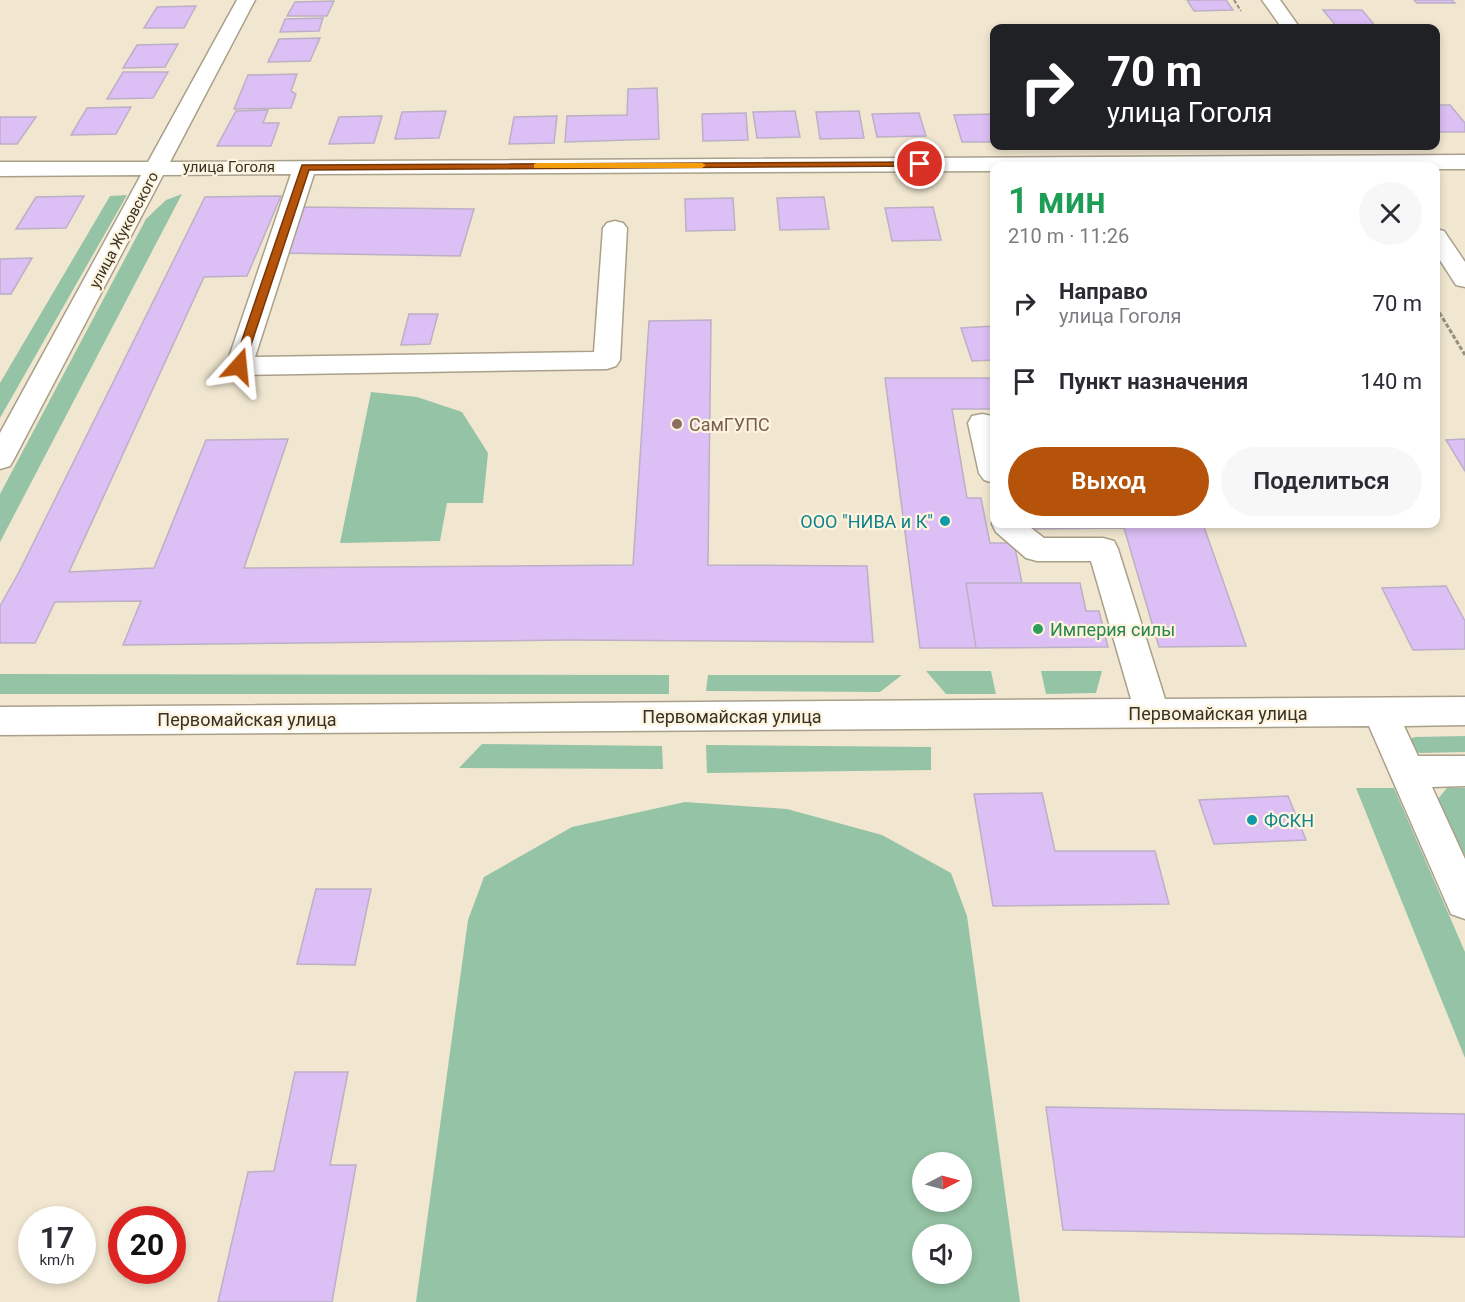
<!DOCTYPE html>
<html lang="ru">
<meta charset="utf-8">
<style>
:root{--surface:#fff;--page:#f7f7f7;--text:#2b2b33;--muted:#7c7c81;--accent:#b45309}
body{margin:0;font-family:Roboto,sans-serif;background:var(--page);color:var(--text);height:100vh;display:flex;flex-direction:column;font-size:22px;white-space:nowrap}
*{box-sizing:border-box;margin:0}
p{font-size:20px;color:var(--muted)}
.icon{flex:none;width:33px;height:33px;fill:none;stroke:currentColor;stroke-width:2;stroke-linecap:round;stroke-linejoin:round}
.map{position:relative;flex:1;overflow:hidden}
.panel{position:absolute;left:990px;top:162px;width:450px;height:366px;display:flex;flex-direction:column;background:var(--surface);border-radius:12px;box-shadow:0 3px 9px #0003}
.panel>*{flex:none}
.banner{position:absolute;left:990px;top:24px;width:450px;height:126px;border-radius:12px;box-shadow:0 3px 9px #0003;background:#202124;color:#fff;overflow:hidden}
.needle{width:39px;rotate:84deg}
.fabs{position:absolute;left:912px;top:1152px;display:grid;gap:12px}
.fabs a{display:grid;place-items:center;width:60px;height:60px;border-radius:50%;background:var(--surface);box-shadow:0 3px 9px #0003;font-size:30px}
.speed{position:absolute;left:18px;top:1206px;display:flex;gap:12px;font-size:30px;font-weight:700;text-align:center}
.speed>*{display:grid;place-content:center;width:78px;height:78px;border-radius:50%;background:var(--surface);box-shadow:0 3px 9px #0003;line-height:1}
.speed small{font-size:15px;font-weight:400}
.speed .limit{border:9px solid #d22;background:#fff;color:#111}
.pin{position:absolute;display:grid;place-items:center;width:51px;height:51px;color:#fff;margin:-26px;border:3px solid #fff;border-radius:50%;box-shadow:0 2px 6px #0007}
.me{position:absolute;width:66px;margin:-33px;rotate:18deg;stroke-linejoin:round;filter:drop-shadow(0 0 4px #0008)}
.turn{display:flex;align-items:center;gap:21px;height:126px;padding:0 18px;font-size:27px}
.turn .icon{width:78px;height:78px;stroke-width:2.5}
.turn b{display:block;font-size:42px;line-height:51px}
.round{display:grid;place-items:center;flex:none;width:63px;height:63px;border-radius:32px;background:var(--page)}
.head{display:flex;align-items:center;justify-content:space-between;height:102px;padding:0 18px}
h1{font-size:36px;font-weight:600;line-height:45px;color:#1e9e55}
.button{display:flex;gap:12px;margin-top:auto;padding:12px 18px}
.button a{flex:1;height:69px;border-radius:36px;background:var(--accent);color:#fff;font-size:24px;font-weight:600;line-height:69px;text-align:center}
.button a+a{background:var(--page);color:var(--text)}
ul{padding:0;list-style:none}
li{display:flex;align-items:center;gap:18px;height:78px;padding:0 18px}
li div{flex:1}
li b{display:block;font-size:22px}
li em{font-style:normal}
.map>svg:first-child{display:block}
.green{fill:#95c3a5;fill-rule:evenodd}
.building{fill:#dcbff4;stroke:#bbb0c5;stroke-width:1.5}
.lines{fill:none;stroke-linecap:round;stroke-linejoin:round}
.minor-casing{stroke:#a9a08a;stroke-width:3}
.path-far1{stroke:#97907f;stroke-width:2;stroke-dasharray:4 2;stroke-linecap:butt}
.path{stroke:#97907f;stroke-width:3;stroke-dasharray:4.5 2;stroke-linecap:butt}
.minor{fill:#fff;fill-rule:evenodd}
.route{fill:#b45309;stroke:#753606;stroke-width:1.5}
.slow{fill:#f59e0b}
.education-dot{fill:#8d6e63;stroke:#fef4dd;stroke-width:2}
.culture-dot{fill:#0f9aa8;stroke:#fef4dd;stroke-width:2}
.leisure-dot{fill:#2e9e5b;stroke:#fef4dd;stroke-width:2}
.labels{text-anchor:middle;dominant-baseline:central;stroke-width:4.5;stroke-linejoin:round;paint-order:stroke}
.far-street-label{font-size:15px;fill:#363229;stroke:#fef4dd}
.education-label{font-size:18px;fill:#785e54;stroke:#fef4dd;text-anchor:start}
.culture-label{font-size:18px;fill:#0d838f;stroke:#fef4dd;text-anchor:end}
.leisure-label{font-size:18px;fill:#27864d;stroke:#fef4dd;text-anchor:start}
.street-label{font-size:18px;fill:#363229;stroke:#fef4dd}
</style>
<div class="map">
<svg width="1465" height="1302" viewBox="0 0 1465 1302">
<rect width="100%" height="100%" fill="#f1e7d0"/>
<path class="green" d="M 182,194 L 0,542 L 0,494 L 146,219 L 166,200 Z
M 127,195 L 0,418 L 0,383 L 110,196 Z
M 371,392 L 417,397 L 462,412 L 488,453 L 483,503 L 447,503 L 440,541 L 340,543 Z
M 926,671 L 991,671 L 996,694 L 946,694 Z
M 1041,671 L 1102,671 L 1096,693 L 1046,694 Z
M 0,674 L 669,675 L 669,694 L 0,694 Z
M 708,675 L 902,675 L 880,692 L 706,691 Z
M 1465,736 L 1465,752 L 1420,753 L 1410,749 L 1406,740 L 1415,737 Z
M 482,744 L 662,746 L 663,769 L 459,768 Z
M 706,745 L 931,747 L 931,770 L 707,773 Z
M 1356,788 L 1394,788 L 1465,952 L 1465,1058 Z
M 1447,788 L 1465,788 L 1465,881 L 1436,801 Z
M 685,802 L 787,809 L 882,835 L 951,873 L 967,916 L 1020,1302 L 416,1302 L 468,920 L 484,877 L 572,827 ZM 962,1162 L 962,1202 L 922,1202 L 922,1162 ZM 962,1234 L 962,1274 L 922,1274 L 922,1234 Z"/>
<path class="building" d="M 1187,0 L 1226,0 L 1233,10 L 1194,11 Z
M 1414,0 L 1452,0 L 1455,3 L 1417,3 Z
M 334,1 L 327,16 L 287,16 L 295,2 Z
M 196,6 L 184,28 L 144,28 L 157,7 Z
M 1323,10 L 1362,10 L 1377,28 L 1338,28 Z
M 323,18 L 319,31 L 280,32 L 285,19 Z
M 320,38 L 310,61 L 268,62 L 279,39 Z
M 178,44 L 165,67 L 123,68 L 137,45 Z
M 123,72 L 168,72 L 153,98 L 107,99 Z
M 297,74 L 291,91 L 296,94 L 291,108 L 234,109 L 248,75 Z
M 657,88 L 659,139 L 565,142 L 567,116 L 627,115 L 628,89 Z
M 1436,105 L 1450,105 L 1465,123 L 1465,132 L 1436,132 Z
M 131,107 L 116,134 L 71,135 L 87,108 Z
M 268,110 L 263,123 L 279,123 L 271,146 L 217,146 L 236,111 Z
M 446,111 L 439,138 L 395,139 L 402,112 Z
M 795,111 L 800,137 L 757,138 L 753,112 Z
M 859,111 L 864,138 L 820,139 L 816,112 Z
M 746,113 L 748,140 L 703,141 L 702,114 Z
M 919,113 L 926,136 L 877,137 L 872,114 Z
M 994,114 L 994,142 L 962,142 L 954,115 Z
M 382,116 L 374,143 L 329,144 L 339,117 Z
M 557,116 L 554,143 L 509,144 L 514,117 Z
M 0,117 L 36,117 L 17,144 L 0,144 Z
M 84,196 L 66,228 L 16,229 L 36,197 Z
M 281,196 L 247,276 L 204,277 L 69,572 L 154,568 L 206,440 L 288,439 L 244,568 L 633,565 L 649,321 L 711,320 L 708,565 L 867,566 L 873,642 L 568,640 L 123,645 L 141,601 L 55,602 L 35,643 L 0,643 L 0,606 L 19,572 L 205,197 Z
M 824,197 L 829,229 L 780,230 L 777,198 Z
M 733,198 L 735,230 L 686,231 L 685,199 Z
M 301,207 L 474,209 L 460,256 L 279,253 Z
M 933,207 L 941,240 L 892,241 L 885,208 Z
M 32,258 L 11,294 L 0,294 L 0,259 Z
M 409,314 L 438,314 L 430,344 L 401,345 Z
M 994,326 L 994,360 L 972,361 L 961,328 Z
M 885,378 L 994,378 L 994,409 L 952,409 L 967,498 L 981,498 L 990,543 L 1014,543 L 1022,583 L 966,583 L 976,648 L 920,648 Z
M 1465,439 L 1465,471 L 1446,440 Z
M 1030,524 L 1203,524 L 1246,646 L 1159,647 L 1124,528 L 1031,529 Z
M 966,583 L 1080,583 L 1086,611 L 1099,611 L 1108,647 L 976,648 Z
M 1446,586 L 1465,621 L 1465,649 L 1413,650 L 1382,588 Z
M 1042,793 L 1055,851 L 1155,851 L 1169,904 L 993,906 L 974,794 Z
M 1288,796 L 1306,840 L 1214,844 L 1199,800 Z
M 316,889 L 371,889 L 355,965 L 297,964 Z
M 295,1072 L 348,1072 L 330,1165 L 356,1165 L 332,1302 L 218,1302 L 248,1172 L 274,1171 Z
M 1046,1107 L 1465,1114 L 1465,1237 L 1063,1230 Z"/>
<g class="lines">
<defs>
<path id="minor" d="M 237,0 L 255,0 L 170,162 L 1465,155 L 1465,169 L 1436,169 L 1436,166 L 994,166 L 994,171 L 314,174 L 255,357 L 594,352 L 603,228 L 607,223 L 615,221 L 623,223 L 627,228 L 620,360 L 616,366 L 607,369 L 239,375 L 230,372 L 226,366 L 291,174 L 163,175 L 14,459 L 10,466 L 0,469 L 0,433 L 141,175 L 0,176 L 0,162 L 148,162 Z
M 1262,0 L 1280,0 L 1300,28 L 1282,28 Z
M 1436,229 L 1444,231 L 1465,262 L 1465,287 L 1456,285 L 1436,254 Z
M 982,414 L 992,416 L 994,421 L 994,483 L 984,480 L 979,473 L 968,423 L 972,416 Z
M 994,519 L 994,524 L 1026,524 L 1044,538 L 1103,538 L 1114,541 L 1118,549 L 1165,699 L 1465,697 L 1465,725 L 1404,726 L 1418,756 L 1465,756 L 1465,786 L 1432,787 L 1465,859 L 1465,919 L 1451,914 L 1369,726 L 0,735 L 0,707 L 1131,699 L 1091,561 L 1037,561 L 1026,558 L 996,532 L 992,524 Z"/>
</defs>
<use href="#minor" class="minor-casing"/>
<path class="path-far1" d="M 1234,0 L 1241,11"/>
<path class="path" d="M 1436,307 L 1465,355"/>
<use href="#minor" class="minor"/>
</g>
<path class="route" d="M 920,162 L 925,164 L 924,166 L 309,170 L 244,366 L 239,369 L 233,366 L 302,165 Z"/>
<path class="slow" d="M 537,163 L 702,163 L 706,165 L 702,168 L 534,168 L 534,164 Z"/>
<circle class="education-dot" cx="677" cy="424" r="6"/>
<g class="culture-dot">
<circle cx="945" cy="521" r="6"/>
<circle cx="1252" cy="820" r="6"/>
</g>
<circle class="leisure-dot" cx="1038" cy="629" r="6"/>
<g class="labels">
<g class="far-street-label">
<text x="229" y="167">улица Гоголя</text>
<text transform="translate(124 230) rotate(-62)">улица Жуковского</text>
</g>
<g class="education-label">
<text x="689" y="424">СамГУПС</text>
</g>
<g class="culture-label">
<text x="933" y="521">OOO "НИВА и К"</text>
<text x="1264" y="820" text-anchor="start">ФСКН</text>
</g>
<g class="leisure-label">
<text x="1050" y="629">Империя силы</text>
</g>
<g class="street-label">
<text x="1218" y="713">Первомайская улица</text>
<text x="732" y="716">Первомайская улица</text>
<text x="247" y="719">Первомайская улица</text>
</g>
</g>
</svg>
<div class="fabs">
<a><svg class="needle" viewBox="-14 -14 28 28"><path d="M0-13l5 13h-10z" fill="#e53935"/><path d="M0 13l5-13h-10z" fill="#7c7c81"/></svg></a>
<a><svg class="icon" aria-label="sound" viewBox="0 0 24 24"><path d="M4 9h4l5-4v14l-5-4H4zM17 9q2 3 0 6"/></svg></a>
</div>
<div class="speed"><div>17<small>km/h</small></div><div class="limit">20</div></div>
<div class="pin" style="left:920px;top:164px;background:#d93025"><svg class="icon" aria-label="arrive" viewBox="0 0 24 24"><path d="M6 21V4h12l-3 4 3 4H6"/></svg></div>
<svg class="me" style="left:239px;top:366px" viewBox="-20 -20 40 40"><path d="M0-17L14 15 0 8-14 15z" fill="#b45309" stroke="#fff" stroke-width="4"/></svg>
<div class="banner">
<div class="turn"><svg class="icon" aria-label="right" viewBox="0 0 24 24"><path d="M7 20v-9h11M14 6l5 5-5 5"/></svg><div><b>70 m</b>улица Гоголя</div></div>
</div>
<section class="panel">
<div class="head"><div><h1>1 мин</h1><p>210 m · 11:26</p></div><a class="round"><svg class="icon" aria-label="close" viewBox="0 0 24 24"><path d="M6 6l12 12M18 6L6 18"/></svg></a></div>
<ul>
<li><svg class="icon" aria-label="right" viewBox="0 0 24 24"><path d="M7 20v-9h11M14 6l5 5-5 5"/></svg><div><b>Направо</b><p>улица Гоголя</p></div><em>70 m</em></li>
<li><svg class="icon" aria-label="arrive" viewBox="0 0 24 24"><path d="M6 21V4h12l-3 4 3 4H6"/></svg><div><b>Пункт назначения</b></div><em>140 m</em></li>
</ul>
<div class="button"><a>Выход</a><a>Поделиться</a></div>
</section>
</div>
